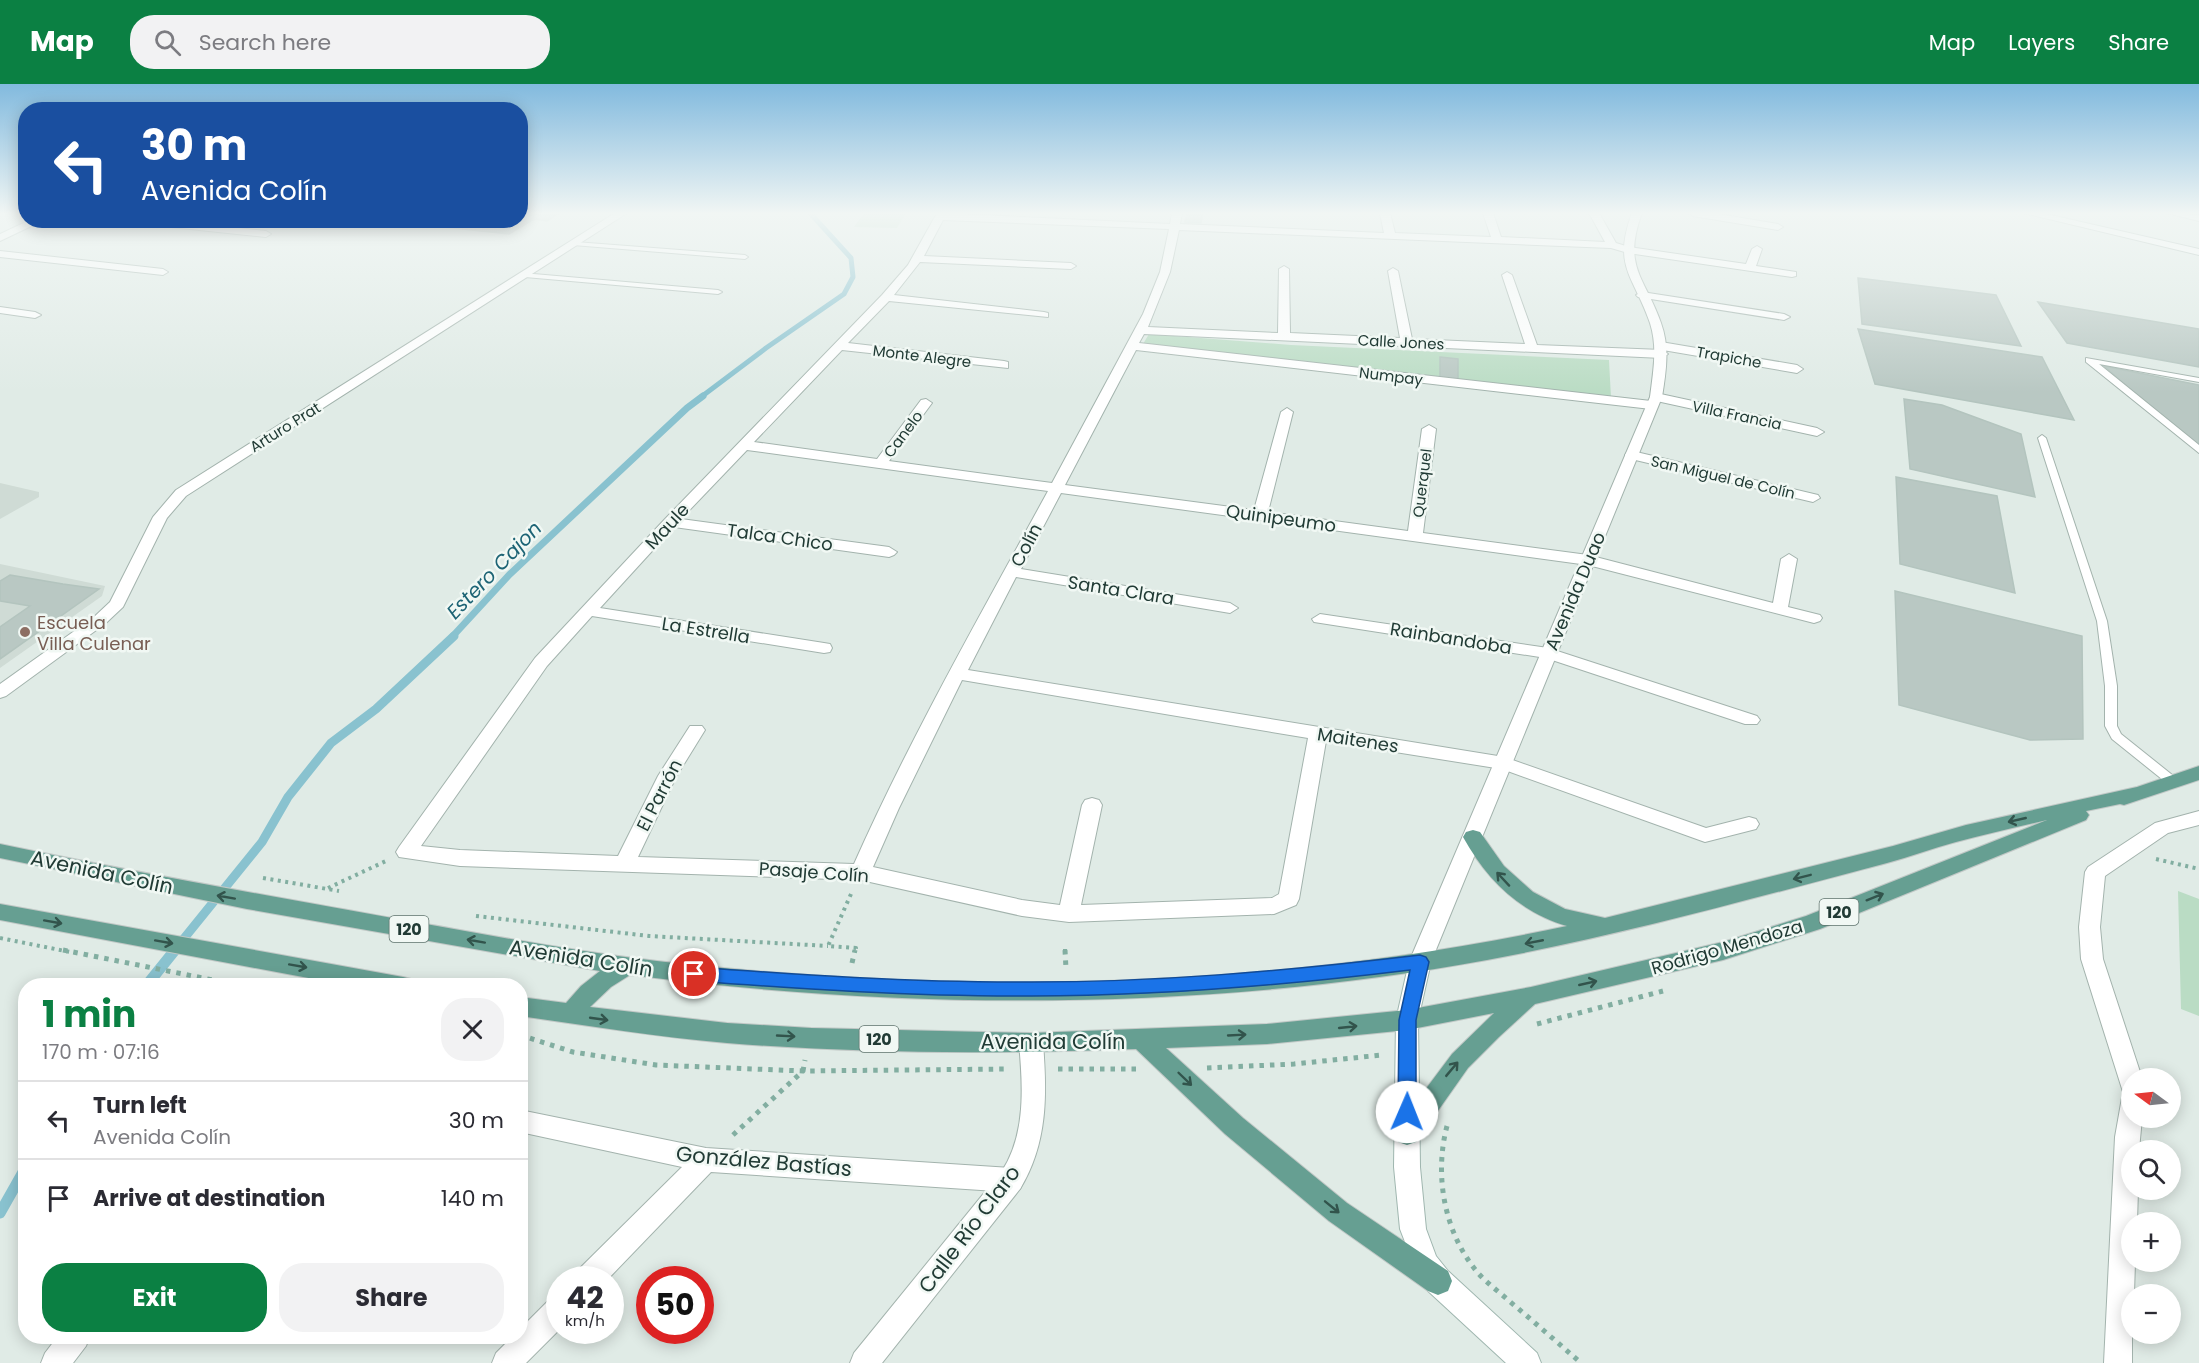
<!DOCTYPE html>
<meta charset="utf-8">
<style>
:root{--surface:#fff;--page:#f2f2f3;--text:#2b2b33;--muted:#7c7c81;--line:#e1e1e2;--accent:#0b8043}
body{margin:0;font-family:Poppins,sans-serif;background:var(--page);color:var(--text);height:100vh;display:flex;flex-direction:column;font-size:22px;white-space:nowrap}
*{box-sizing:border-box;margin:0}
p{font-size:20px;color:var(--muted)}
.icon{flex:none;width:33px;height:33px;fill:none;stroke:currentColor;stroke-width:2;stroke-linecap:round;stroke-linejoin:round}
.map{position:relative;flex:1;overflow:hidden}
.drawer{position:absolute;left:18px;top:894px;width:510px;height:366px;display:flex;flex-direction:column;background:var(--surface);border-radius:24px;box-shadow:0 3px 15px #0003}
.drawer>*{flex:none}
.top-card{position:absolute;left:18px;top:18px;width:510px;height:126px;border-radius:24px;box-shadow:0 3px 15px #0003;background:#1a4fa0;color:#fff;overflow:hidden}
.needle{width:39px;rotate:285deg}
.tools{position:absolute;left:2121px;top:984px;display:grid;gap:12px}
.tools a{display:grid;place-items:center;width:60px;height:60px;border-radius:50%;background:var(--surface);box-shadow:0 3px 15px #0003;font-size:30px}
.speed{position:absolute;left:546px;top:1182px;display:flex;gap:12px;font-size:30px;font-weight:700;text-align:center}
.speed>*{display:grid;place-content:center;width:78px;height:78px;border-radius:50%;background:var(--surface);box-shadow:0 3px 15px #0003;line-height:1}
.speed small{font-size:15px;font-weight:400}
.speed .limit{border:9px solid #d22;background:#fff;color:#111}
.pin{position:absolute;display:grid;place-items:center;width:51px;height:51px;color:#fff;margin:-26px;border:3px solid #fff;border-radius:50%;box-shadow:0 2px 6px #0007}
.me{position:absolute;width:66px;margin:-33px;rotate:1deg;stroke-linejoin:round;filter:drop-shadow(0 0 4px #0008)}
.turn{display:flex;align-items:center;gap:21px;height:126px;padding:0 24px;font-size:27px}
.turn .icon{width:78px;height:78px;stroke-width:2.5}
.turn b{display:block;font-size:42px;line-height:51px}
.round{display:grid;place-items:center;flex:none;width:63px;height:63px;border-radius:24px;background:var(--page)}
.overview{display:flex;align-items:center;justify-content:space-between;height:102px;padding:0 24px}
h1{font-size:36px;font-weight:700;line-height:45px;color:var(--accent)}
.button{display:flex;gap:12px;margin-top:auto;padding:12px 24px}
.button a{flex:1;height:69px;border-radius:24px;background:var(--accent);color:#fff;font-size:24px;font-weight:700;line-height:69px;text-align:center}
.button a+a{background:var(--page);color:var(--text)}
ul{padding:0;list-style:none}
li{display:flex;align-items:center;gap:18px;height:78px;padding:0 24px;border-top:2px solid var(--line)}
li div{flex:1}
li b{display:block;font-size:22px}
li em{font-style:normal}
header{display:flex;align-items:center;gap:36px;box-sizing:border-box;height:84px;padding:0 30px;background:var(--accent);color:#fff}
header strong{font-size:28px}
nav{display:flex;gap:33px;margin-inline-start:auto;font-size:21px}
.search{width:420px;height:54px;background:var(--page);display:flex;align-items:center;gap:15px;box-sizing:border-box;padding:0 21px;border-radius:24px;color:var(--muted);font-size:22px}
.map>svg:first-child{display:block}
.built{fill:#cfdbd5}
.green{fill:#badcc4}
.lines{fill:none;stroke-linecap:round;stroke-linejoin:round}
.stream-far3{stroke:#89c2cf;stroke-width:5}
.stream-far2{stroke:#89c2cf;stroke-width:7}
.stream-far1{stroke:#89c2cf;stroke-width:9}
.stream{stroke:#89c2cf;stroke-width:11}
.building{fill:#b9c8c3;stroke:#b3c4be;stroke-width:1.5}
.service-casing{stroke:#a3b3ad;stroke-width:2}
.minor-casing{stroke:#a3b3ad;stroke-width:2}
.tertiary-casing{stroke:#a3b3ad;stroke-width:2}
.secondary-casing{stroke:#9fb6af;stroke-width:2}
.primary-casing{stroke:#c1c8c6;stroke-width:2}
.path-far1{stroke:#82aea1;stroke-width:4;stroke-dasharray:3 4.5;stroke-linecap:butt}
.path{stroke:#82aea1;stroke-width:5;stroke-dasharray:4.5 6;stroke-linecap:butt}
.service{fill:#fff;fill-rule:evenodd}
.minor{fill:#fff;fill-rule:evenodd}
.tertiary{fill:#fff;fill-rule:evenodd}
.secondary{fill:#fff;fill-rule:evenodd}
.primary{fill:#669f92;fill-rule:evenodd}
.oneway{stroke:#32544c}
.route{fill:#1a73e8;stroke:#114b97;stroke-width:1.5}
.education-dot{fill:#8d6e63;stroke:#f1f8f4;stroke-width:2}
.labels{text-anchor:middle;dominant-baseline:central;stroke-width:5;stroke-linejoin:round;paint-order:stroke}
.far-street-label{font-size:15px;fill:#213b35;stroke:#f1f8f4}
.shield{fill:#f1f8f4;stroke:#5f746e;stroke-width:1.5}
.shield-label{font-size:16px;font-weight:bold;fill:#213b35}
.street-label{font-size:18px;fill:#213b35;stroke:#f1f8f4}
.education-label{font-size:18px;fill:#785e54;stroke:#f1f8f4;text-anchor:start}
.water-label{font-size:20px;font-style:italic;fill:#1d6475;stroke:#f1f8f4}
.near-street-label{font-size:21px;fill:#213b35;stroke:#f1f8f4}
</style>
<header>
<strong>Map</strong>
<div class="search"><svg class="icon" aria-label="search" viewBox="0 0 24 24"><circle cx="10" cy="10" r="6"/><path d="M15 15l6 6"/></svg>Search here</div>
<nav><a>Map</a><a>Layers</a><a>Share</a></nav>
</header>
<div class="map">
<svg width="2199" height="1279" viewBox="0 0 2199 1279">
<rect width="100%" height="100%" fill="#e0ebe6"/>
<path class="built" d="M 0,399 L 39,408 L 39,413 L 0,435 Z
M 0,480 L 105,502 L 102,512 L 0,584 Z"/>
<path class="green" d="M 864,129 L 906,129 L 897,144 L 854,143 Z
M 1149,250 L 1291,261 L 1609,276 L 1611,314 L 1143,260 Z
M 2178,807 L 2199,815 L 2199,932 L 2181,925 Z"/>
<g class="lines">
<path class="stream-far3" d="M 701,313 L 766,264 L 844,210 L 853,193 L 851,174 L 810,129"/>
<path class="stream-far2" d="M 452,553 L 509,491 L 687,324 L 703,312"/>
<path class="stream-far1" d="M 173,868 L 262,758 L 288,713 L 331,659 L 376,625 L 454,552"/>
<path class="stream" d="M 146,902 L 175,866
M 0,1129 L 26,1083"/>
</g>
<path class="building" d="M 520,129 L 559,129 L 547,137 L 534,135 L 509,150 L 406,139 L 411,136 L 520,136 Z
M 1187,129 L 1203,129 L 1201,139 L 1185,138 Z
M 1858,194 L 1996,211 L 2021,262 L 1862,240 Z
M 2038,218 L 2199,245 L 2199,283 L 2067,259 Z
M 1858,245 L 2042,273 L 2074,336 L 1875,300 Z
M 1440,273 L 1458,275 L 1458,296 L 1440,295 Z
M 2104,282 L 2199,301 L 2199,367 Z
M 1904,315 L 1942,321 L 2021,350 L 2035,413 L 1910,385 Z
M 1896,393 L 1997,412 L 2015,509 L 1900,480 Z
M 10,491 L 63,500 L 99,505 L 0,575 L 0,543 L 30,522 L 0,517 L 0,497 Z
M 1895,507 L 2082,552 L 2083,655 L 2030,656 L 1899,621 Z"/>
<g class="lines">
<defs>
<path id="service" d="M 575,158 L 745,171 L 748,173 L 745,175 L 573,161 L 572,160 Z
M 522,189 L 718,206 L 722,208 L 718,210 L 525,193 L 521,191 Z
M 2086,274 L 2199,294 L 2199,298 L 2099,280 L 2199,361 L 2199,369 L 2086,278 Z
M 2042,351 L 2046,354 L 2107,537 L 2117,602 L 2117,642 L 2121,650 L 2176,694 L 2178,697 L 2176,700 L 2168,700 L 2112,655 L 2105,642 L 2105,602 L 2097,537 L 2038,354 Z"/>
<path id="minor" d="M 615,129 L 627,129 L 186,412 L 167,434 L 123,523 L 106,539 L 6,612 L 0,614 L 0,600 L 94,533 L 110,518 L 153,433 L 176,406 Z
M 937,129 L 1170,140 L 1172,129 L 1182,129 L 1180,140 L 1384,149 L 1380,129 L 1390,129 L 1395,149 L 1491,153 L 1483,129 L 1493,129 L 1501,153 L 1605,158 L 1589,129 L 1599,129 L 1616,159 L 1629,163 L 1746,180 L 1752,165 L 1757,162 L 1762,165 L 1756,182 L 1796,188 L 1796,192 L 1792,193 L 1628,169 L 1611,164 L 1179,146 L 1170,188 L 1148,243 L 1278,249 L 1279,185 L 1284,182 L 1289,185 L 1290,249 L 1400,254 L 1388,187 L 1393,184 L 1398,187 L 1412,255 L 1525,260 L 1502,191 L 1507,188 L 1512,191 L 1537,261 L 1662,266 L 1668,270 L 1662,274 L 1144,250 L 1139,259 L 1651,317 L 1657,321 L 1651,325 L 1136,266 L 1065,401 L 1254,426 L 1281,328 L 1287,324 L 1293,328 L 1268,428 L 1408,447 L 1422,345 L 1429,341 L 1436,345 L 1423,449 L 1588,471 L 1773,519 L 1781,475 L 1789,470 L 1797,475 L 1788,523 L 1820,531 L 1822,534 L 1820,537 L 1814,539 L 1588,481 L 1061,409 L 1021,485 L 1230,519 L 1238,524 L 1230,529 L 1016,493 L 968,586 L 1504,673 L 1706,744 L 1749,733 L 1756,735 L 1759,740 L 1756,745 L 1705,758 L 1502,685 L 1326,657 L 1299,815 L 1296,821 L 1274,830 L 1069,838 L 1022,832 L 861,796 L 460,782 L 399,773 L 396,768 L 399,763 L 535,574 L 665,435 L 882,211 L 908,181 ZM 943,136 L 1169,145 L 1160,188 L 1143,230 L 1052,399 L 889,377 L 932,319 L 926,315 L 921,316 L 877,375 L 754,358 L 842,266 L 1008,284 L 1008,278 L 1004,277 L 848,259 L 889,217 L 1048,233 L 1048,229 L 1044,228 L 894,211 L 920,178 L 1071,185 L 1076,182 L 1071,179 L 924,172 ZM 747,366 L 1048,407 C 981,530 911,652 854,780 L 638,773 L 676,693 L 705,646 L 702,642 L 690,642 L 658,692 L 618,772 L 460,766 L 421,762 L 547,582 L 592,532 L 824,569 L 830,568 L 832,564 L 830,560 L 824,559 L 600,524 L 674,443 L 889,473 L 894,471 L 897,468 L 889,463 L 681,435 ZM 962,596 L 1308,654 L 1279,810 L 1272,814 L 1081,821 L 1102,721 L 1099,716 L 1092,714 L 1085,716 L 1082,721 L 1060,821 L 1022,816 L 873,783 L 899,724 Z
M 1688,129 L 1712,129 L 1778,140 L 1783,143 L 1778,146 L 1693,132 Z
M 2024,129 L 2042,129 L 2199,165 L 2199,171 Z
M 2167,129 L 2199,131 L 2199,137 Z
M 30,136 L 44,136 L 0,157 L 0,150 Z
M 128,136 L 166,136 L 266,147 L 271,150 L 266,153 L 133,139 Z
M 0,167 L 163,185 L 168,188 L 163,191 L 0,173 Z
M 1642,208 L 1784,230 L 1790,233 L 1784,236 L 1638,213 L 1636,211 Z
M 0,223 L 35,228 L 41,231 L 35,234 L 0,229 Z
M 1661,258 L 1797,281 L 1803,285 L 1797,289 L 1657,265 L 1655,262 Z
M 1656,309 L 1817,344 L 1824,348 L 1817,352 L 1652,316 L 1650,313 L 1652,310 Z
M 1632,367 L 1818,411 L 1820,414 L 1813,418 L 1627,374 L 1625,371 L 1627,368 Z
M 1320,530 L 1548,564 L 1757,632 L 1760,636 L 1757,640 L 1745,640 L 1546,574 L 1314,538 L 1312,535 Z
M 2199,727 L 2199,741 L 2168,749 L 2105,792 L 2100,843 L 2103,875 L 2142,994 L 2132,994 L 2132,1034 L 2142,1034 L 2139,1066 L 2132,1066 L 2132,1106 L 2138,1106 L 2137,1138 L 2132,1138 L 2132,1178 L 2135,1178 L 2134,1210 L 2132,1210 L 2132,1279 L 2104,1279 L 2115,1053 L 2123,1008 L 2081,875 L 2079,843 L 2085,788 L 2088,783 L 2155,739 Z
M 520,1026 L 706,1064 L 1011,1084 L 1020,1087 L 1024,1096 L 1020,1105 L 1011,1108 L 711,1088 L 607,1196 L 575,1196 L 578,1186 L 682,1083 L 520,1048 Z
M 560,1211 L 560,1245 L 526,1279 L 492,1279 L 496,1269 L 513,1252 L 520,1252 L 520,1245 L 550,1215 Z
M 58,1252 L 90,1252 L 86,1262 L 73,1279 L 41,1279 L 45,1269 Z"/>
<path id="tertiary" d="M 1632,129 L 1642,129 C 1622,183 1645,193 1661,239 C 1670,264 1666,288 1662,313 L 1431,878 L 1428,884 L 1420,887 L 1412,884 L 1409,878 L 1650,313 C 1653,288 1658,264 1650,239 C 1634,192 1612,183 1632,129 Z
M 1031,949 L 1039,952 L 1043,959 C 1047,1010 1048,1059 1020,1105 L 882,1279 L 850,1279 L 854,1269 L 1002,1087 C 1026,1050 1023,1002 1019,959 L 1023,952 Z"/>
<path id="secondary" d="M 1420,869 L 1428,872 L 1431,878 L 1418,936 L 1420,1083 L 1426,1145 L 1436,1172 L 1448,1187 L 1537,1269 L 1541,1279 L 1506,1279 L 1428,1207 L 1417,1189 L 1400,1145 L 1394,1083 L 1396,936 L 1409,878 L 1412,872 Z"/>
<path id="primary" d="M 2199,682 L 2199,696 L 2124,721 L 2120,720 L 2086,727 L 2089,731 L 2086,736 L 1820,845 L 1723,876 L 1535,920 L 1499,953 L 1468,984 L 1416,1058 L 1407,1061 L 1398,1058 L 1395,1050 L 1398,1042 L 1452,970 L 1494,929 L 1407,946 L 1267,960 L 1166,964 L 1243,1034 L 1347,1119 L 1448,1187 L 1452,1197 L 1448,1207 L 1438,1211 L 1428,1207 L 1329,1137 L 1225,1050 L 1136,965 C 1000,970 863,970 727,959 C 658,953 589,942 520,932 L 520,913 L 566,919 L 581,902 L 600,887 L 247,825 L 0,774 L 0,760 C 132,788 265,811 398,835 C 484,850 570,867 657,877 C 958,912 1270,906 1567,842 C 1519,828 1487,796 1463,753 L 1466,748 L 1473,746 L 1480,748 L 1504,782 L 1533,808 L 1565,825 L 1605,834 L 1893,762 L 1966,741 L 2137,703 ZM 2047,736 L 1806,832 L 1723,858 L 1531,903 L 1407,926 L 1267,940 L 1031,949 L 811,944 L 727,939 L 590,923 L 611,903 L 630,891 C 910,927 1208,927 1487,876 C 1622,851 1754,814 1887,779 C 1910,773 1933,764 1956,758 C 1986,750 2017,743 2047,736 Z
M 0,820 L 403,893 L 411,895 L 414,902 L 351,902 L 0,836 Z"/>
</defs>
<use href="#service" class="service-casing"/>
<use href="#minor" class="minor-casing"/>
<use href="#tertiary" class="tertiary-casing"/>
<use href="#secondary" class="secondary-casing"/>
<use href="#primary" class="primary-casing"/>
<path class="path-far1" d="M 2156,775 L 2199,785
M 263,794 L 339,807
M 328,804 L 386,777
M 851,810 L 828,862 L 856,864 L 855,868
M 476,832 L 649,852 L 828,862
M 0,854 L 70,868
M 1065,865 L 1065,868"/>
<path class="path" d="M 63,866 L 218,897 L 256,901
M 1065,866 L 1066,885
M 852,879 L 855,866
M 1537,940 L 1663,907
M 520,951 L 573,968 L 656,981 L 803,987 L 1008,985
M 1207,984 L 1294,980 L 1382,971
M 1058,985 L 1137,985
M 1447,1042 C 1434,1091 1444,1149 1478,1189 C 1487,1199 1498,1207 1508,1216 C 1533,1237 1557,1258 1581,1279
M 733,1051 L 803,987 L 805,976"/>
<use href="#service" class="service"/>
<use href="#minor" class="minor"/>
<use href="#tertiary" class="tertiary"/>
<use href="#secondary" class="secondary"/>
<use href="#primary" class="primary"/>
</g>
<defs><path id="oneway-shaft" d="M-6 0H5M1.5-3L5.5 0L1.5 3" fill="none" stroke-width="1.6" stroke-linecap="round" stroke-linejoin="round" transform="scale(1.5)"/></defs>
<g class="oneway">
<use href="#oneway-shaft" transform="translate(2017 736) rotate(167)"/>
<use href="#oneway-shaft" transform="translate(1802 793) rotate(166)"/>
<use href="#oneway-shaft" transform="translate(1503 795) rotate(-133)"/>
<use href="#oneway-shaft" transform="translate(226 813) rotate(-170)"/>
<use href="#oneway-shaft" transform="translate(1875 813) rotate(-22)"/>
<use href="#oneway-shaft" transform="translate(53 838) rotate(10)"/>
<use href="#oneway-shaft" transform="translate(476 857) rotate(-170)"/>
<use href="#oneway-shaft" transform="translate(164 858) rotate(10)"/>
<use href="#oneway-shaft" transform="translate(1534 858) rotate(169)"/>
<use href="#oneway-shaft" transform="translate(298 882) rotate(10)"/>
<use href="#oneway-shaft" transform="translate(1588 899) rotate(-13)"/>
<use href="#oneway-shaft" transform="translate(599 935) rotate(8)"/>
<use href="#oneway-shaft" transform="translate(1348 943) rotate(-6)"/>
<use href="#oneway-shaft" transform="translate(1237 951) rotate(-3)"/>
<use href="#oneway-shaft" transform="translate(786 952) rotate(3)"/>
<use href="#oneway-shaft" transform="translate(1452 985) rotate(-50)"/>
<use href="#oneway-shaft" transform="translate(1185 995) rotate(44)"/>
<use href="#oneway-shaft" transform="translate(1332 1123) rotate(39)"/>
</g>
<linearGradient id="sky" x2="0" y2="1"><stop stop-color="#82bade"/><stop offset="0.42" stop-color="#f1f6f4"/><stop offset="1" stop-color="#f1f6f4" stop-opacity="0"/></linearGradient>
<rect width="2199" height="308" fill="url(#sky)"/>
<path class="route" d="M 1420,871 L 1426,873 L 1429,878 L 1416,936 L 1416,1028 L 1414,1033 L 1407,1036 L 1400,1033 L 1398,1028 L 1399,936 L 1410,886 C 1279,902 1148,913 1016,912 C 908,912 801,905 694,897 L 688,895 L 685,890 L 688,885 L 694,883 C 801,891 908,898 1016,898 C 1151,899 1286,887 1420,871 Z"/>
<circle class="education-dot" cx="25" cy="548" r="6"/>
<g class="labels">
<g class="far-street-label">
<text transform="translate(1401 258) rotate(3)">Calle Jones</text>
<text transform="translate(922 272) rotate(7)">Monte Alegre</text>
<text transform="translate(1729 273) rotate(10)">Trapiche</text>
<text transform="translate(1391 292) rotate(7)">Numpay</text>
<text transform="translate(1737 331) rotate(12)">Villa Francia</text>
<text transform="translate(285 343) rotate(-32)">Arturo Prat</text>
<text transform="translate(903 350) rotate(-53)">Canelo</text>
<text transform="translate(1723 393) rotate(13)">San Miguel de Colín</text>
<text transform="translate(1422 399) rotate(-83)">Querquel</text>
</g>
<g class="shield">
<rect x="1819.5" y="815" width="39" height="26" rx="4.5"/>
<rect x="389.5" y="832" width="39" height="26" rx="4.5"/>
<rect x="859.5" y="942" width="39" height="26" rx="4.5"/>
</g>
<g class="shield-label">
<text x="1839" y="828">120</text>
<text x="409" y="845">120</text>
<text x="879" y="955">120</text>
</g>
<g class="street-label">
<text transform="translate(1281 434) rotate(8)">Quinipeumo</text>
<text transform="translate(667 442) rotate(-47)">Maule</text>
<text transform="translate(780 453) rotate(8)">Talca Chico</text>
<text transform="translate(1026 461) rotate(-62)">Colín</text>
<text transform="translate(1121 506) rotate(9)">Santa Clara</text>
<text transform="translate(1575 507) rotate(-67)">Avenida Duao</text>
<text transform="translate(706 546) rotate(9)">La Estrella</text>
<text transform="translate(1451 554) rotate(9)">Rainbandoba</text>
<text transform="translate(1358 656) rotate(9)">Maitenes</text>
<text transform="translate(659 711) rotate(-63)">El Parrón</text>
<text transform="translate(814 788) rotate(4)">Pasaje Colín</text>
<text transform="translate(1727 863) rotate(-16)">Rodrigo Mendoza</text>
</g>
<g class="education-label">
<text x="37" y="538">Escuela<tspan x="37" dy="21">Villa Culenar</tspan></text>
</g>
<g class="water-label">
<text transform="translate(494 486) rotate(-46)">Estero Cajon</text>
</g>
<g class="near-street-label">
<text transform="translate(102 788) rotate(12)">Avenida Colín</text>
<text transform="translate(581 874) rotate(9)">Avenida Colín</text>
<text x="1053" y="957">Avenida Colín</text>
<text transform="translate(764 1077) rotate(5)">González Bastías</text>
<text transform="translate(969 1145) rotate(-53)">Calle Río Claro</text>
</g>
</g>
</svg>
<div class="tools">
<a><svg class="needle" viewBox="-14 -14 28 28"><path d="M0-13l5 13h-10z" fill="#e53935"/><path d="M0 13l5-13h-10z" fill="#7c7c81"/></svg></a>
<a><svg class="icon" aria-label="search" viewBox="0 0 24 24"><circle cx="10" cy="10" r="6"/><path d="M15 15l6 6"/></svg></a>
<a>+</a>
<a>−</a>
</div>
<div class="speed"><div>42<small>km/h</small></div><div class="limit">50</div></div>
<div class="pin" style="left:694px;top:890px;background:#d93025"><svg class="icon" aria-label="arrive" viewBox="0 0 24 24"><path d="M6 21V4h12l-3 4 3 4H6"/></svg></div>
<svg class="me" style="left:1407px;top:1028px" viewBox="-20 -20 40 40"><circle r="19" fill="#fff"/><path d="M0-13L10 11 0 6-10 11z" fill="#1a73e8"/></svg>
<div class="top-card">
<div class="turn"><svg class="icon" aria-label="left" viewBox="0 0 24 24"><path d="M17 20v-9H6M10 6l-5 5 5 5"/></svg><div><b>30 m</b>Avenida Colín</div></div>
</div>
<section class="drawer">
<div class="overview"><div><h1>1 min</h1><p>170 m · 07:16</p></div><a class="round"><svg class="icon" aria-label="close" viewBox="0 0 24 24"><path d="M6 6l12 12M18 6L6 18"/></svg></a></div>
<ul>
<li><svg class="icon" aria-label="left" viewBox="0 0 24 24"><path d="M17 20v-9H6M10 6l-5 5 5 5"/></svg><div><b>Turn left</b><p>Avenida Colín</p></div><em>30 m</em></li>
<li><svg class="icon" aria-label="arrive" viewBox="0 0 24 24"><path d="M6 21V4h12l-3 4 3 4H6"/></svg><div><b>Arrive at destination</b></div><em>140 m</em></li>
</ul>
<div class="button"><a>Exit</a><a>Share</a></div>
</section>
</div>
